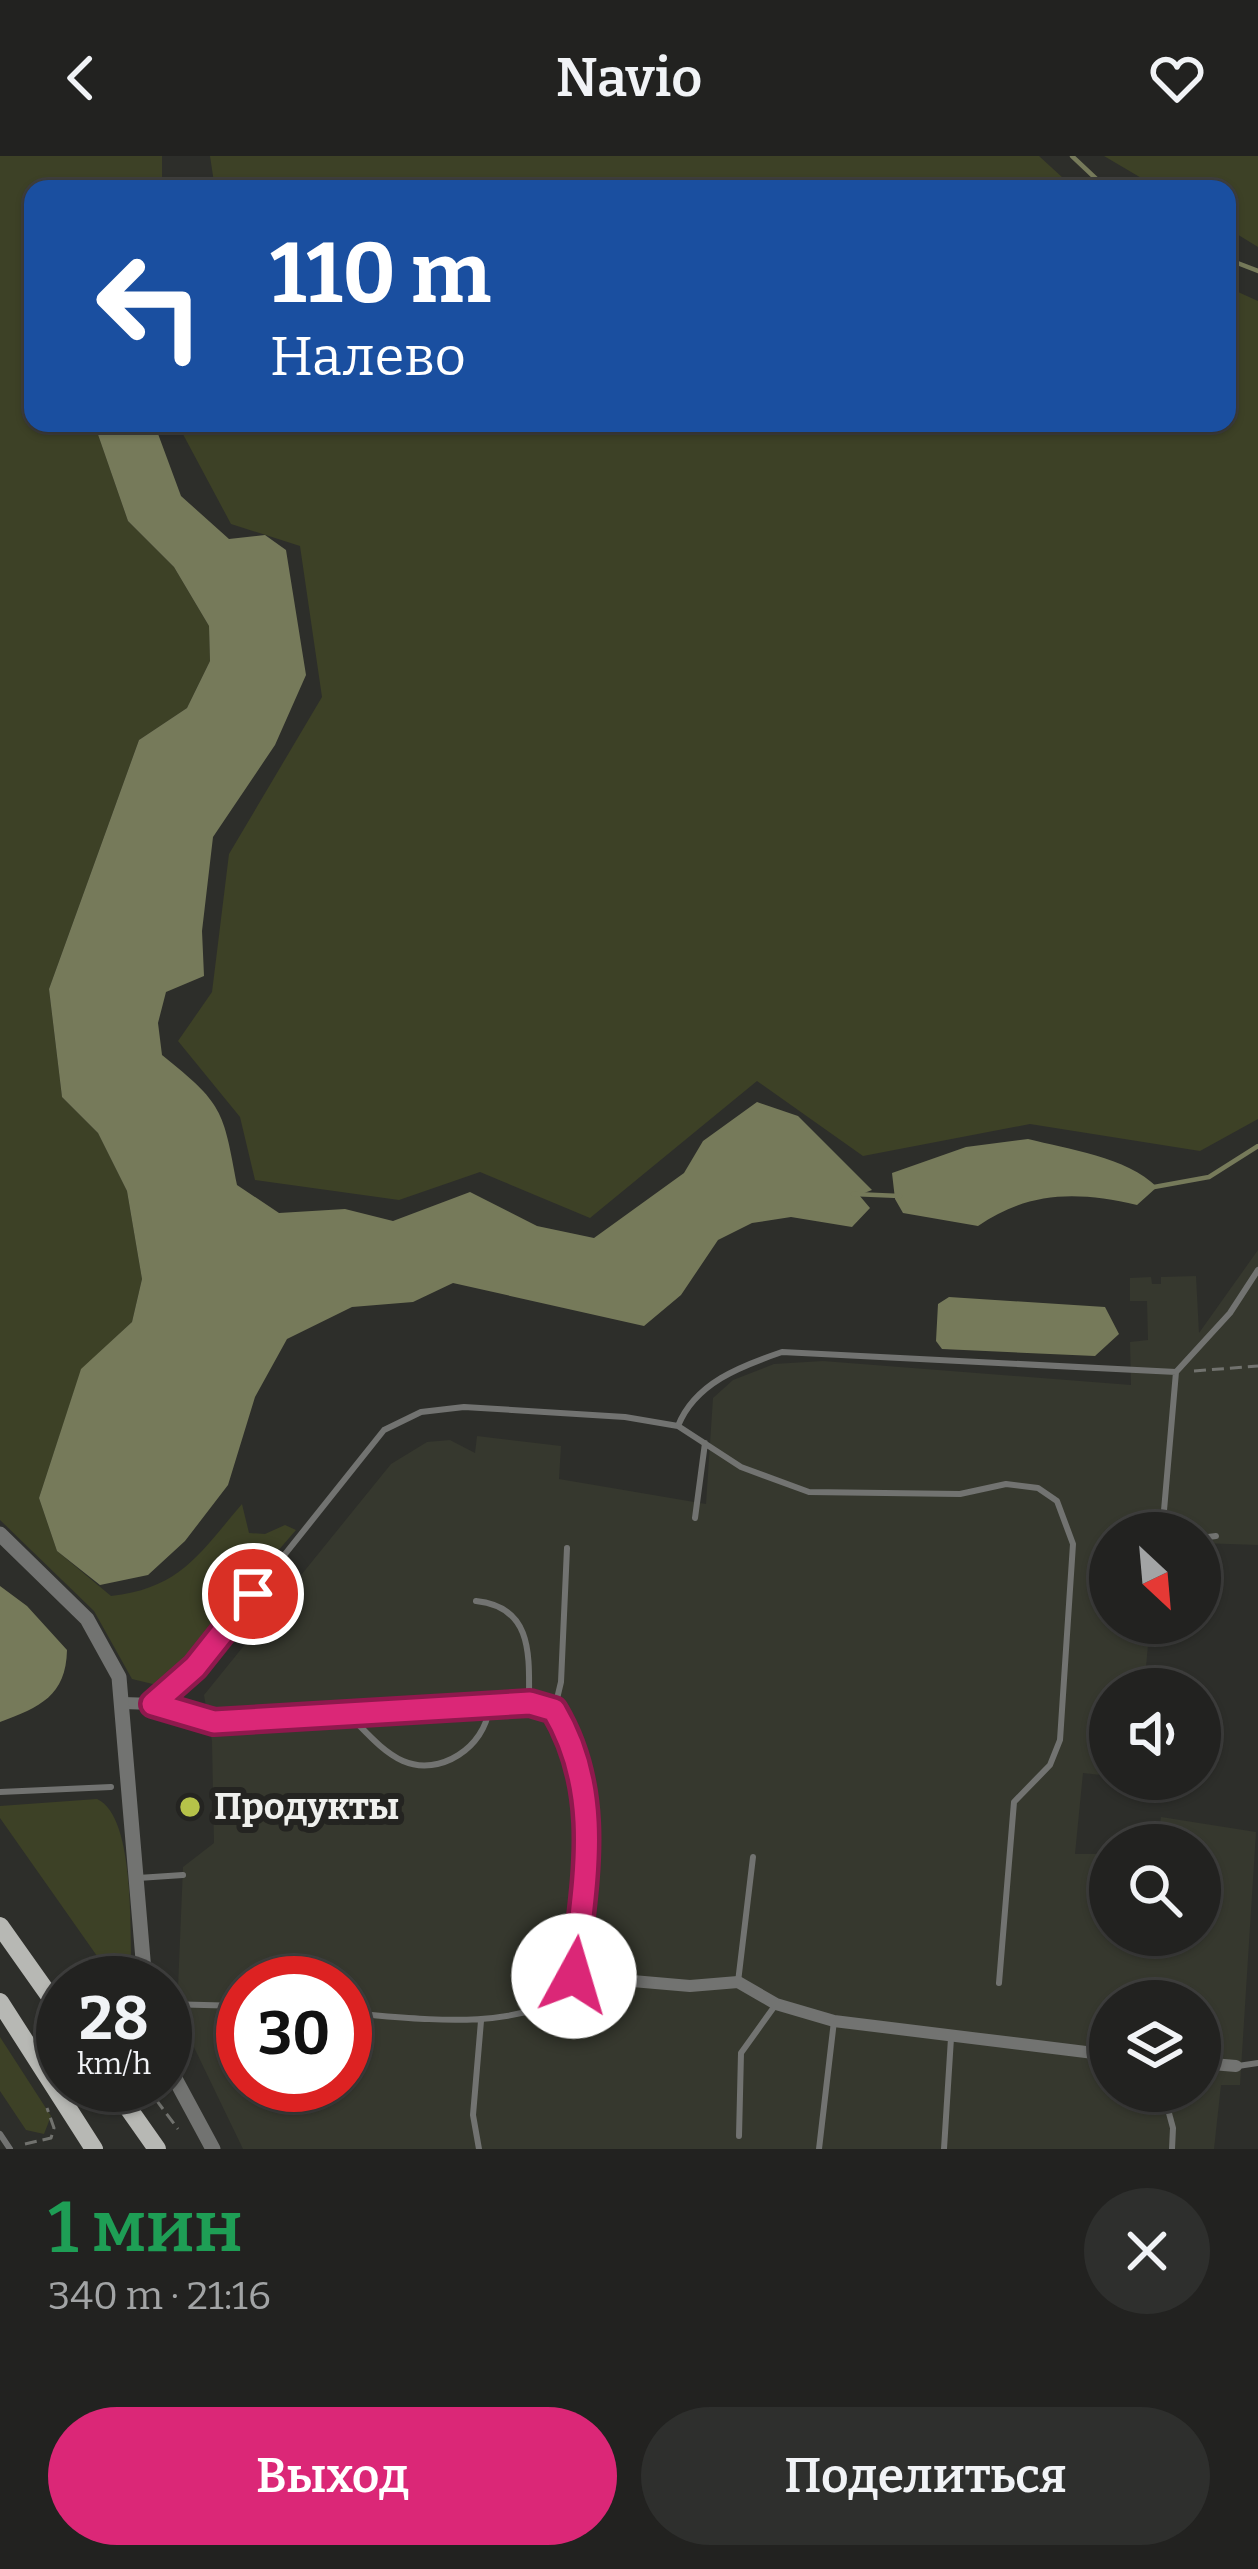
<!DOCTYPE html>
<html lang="ru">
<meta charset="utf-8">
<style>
:root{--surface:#222220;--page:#2e2f2d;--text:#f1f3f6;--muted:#a2a4a5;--line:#3f3f3e;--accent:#db2777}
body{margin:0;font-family:Bitter,serif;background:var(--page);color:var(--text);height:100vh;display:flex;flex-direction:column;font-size:45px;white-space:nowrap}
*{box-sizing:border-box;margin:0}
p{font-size:39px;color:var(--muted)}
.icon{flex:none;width:66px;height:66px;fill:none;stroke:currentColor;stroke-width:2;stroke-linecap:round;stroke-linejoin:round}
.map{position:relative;height:1993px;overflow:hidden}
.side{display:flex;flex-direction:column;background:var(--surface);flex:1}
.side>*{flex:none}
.banner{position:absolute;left:24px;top:24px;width:1212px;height:252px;border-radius:24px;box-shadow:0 3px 9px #0004,0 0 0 3px var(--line);background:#1a4fa0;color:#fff;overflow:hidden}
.needle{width:78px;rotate:154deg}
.controls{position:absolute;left:1089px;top:1356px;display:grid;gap:24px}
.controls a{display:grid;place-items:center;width:132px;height:132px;border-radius:50%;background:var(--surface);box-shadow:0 3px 9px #0004,0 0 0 3px var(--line);font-size:60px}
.speed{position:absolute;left:36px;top:1800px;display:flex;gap:24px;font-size:60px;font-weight:700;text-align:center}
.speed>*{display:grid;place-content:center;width:156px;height:156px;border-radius:50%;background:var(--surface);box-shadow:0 3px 9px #0004,0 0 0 3px var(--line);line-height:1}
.speed small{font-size:30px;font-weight:400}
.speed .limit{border:18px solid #d22;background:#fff;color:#111}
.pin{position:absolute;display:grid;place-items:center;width:102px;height:102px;color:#fff;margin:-51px;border:6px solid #fff;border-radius:50%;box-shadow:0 3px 12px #0007}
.me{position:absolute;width:132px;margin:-66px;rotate:6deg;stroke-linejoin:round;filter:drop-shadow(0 0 9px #0008)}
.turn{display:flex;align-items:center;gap:42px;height:252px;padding:0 48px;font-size:54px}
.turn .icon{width:156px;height:156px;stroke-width:2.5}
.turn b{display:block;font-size:84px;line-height:102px}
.round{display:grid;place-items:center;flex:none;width:126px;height:126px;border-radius:63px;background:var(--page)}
.headline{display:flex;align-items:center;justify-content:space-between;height:204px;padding:0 48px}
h1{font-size:72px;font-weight:600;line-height:90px;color:#1e9e55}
.primary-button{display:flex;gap:24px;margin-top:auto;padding:24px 48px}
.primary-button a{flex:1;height:138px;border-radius:72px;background:var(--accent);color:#fff;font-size:48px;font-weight:600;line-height:138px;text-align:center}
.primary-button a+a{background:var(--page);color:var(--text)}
header{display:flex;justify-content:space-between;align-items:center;height:156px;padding:0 48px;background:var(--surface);font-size:54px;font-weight:600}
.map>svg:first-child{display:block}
.built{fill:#36382e;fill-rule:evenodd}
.green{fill:#3d4126}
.water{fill:#767a5a}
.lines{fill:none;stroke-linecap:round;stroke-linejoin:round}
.stream{stroke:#767a5a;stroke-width:4.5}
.path{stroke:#71726e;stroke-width:3;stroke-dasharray:12 6;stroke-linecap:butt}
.service{stroke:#727371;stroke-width:6}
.minor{stroke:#727371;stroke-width:12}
.tertiary{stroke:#727371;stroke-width:15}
.primary{stroke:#b7b8b4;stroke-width:18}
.route-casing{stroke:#8e194d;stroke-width:30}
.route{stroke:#db2777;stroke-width:21}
.poi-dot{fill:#b6c249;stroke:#242421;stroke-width:4.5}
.labels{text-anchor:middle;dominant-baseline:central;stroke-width:12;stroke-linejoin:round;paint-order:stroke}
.poi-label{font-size:36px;font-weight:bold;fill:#eff0ed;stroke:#242421;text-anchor:start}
</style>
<header><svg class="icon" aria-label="back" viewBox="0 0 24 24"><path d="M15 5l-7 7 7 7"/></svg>Navio<svg class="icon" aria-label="heart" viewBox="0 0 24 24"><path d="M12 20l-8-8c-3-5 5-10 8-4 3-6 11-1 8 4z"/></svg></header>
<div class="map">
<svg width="1258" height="1993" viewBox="0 0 1258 1993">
<rect width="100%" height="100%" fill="#2d2e2a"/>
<path class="built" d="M 1258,1094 L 1258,1389 L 1200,1387 L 1200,1377 L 1110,1377 L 1110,1467 L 1150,1467 L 1144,1533 L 1110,1533 L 1110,1620 L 1083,1617 L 1075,1698 L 1110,1698 L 1110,1779 L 1200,1779 L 1200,1689 L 1157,1689 L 1161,1661 L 1256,1676 L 1240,1929 L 1221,1929 L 1214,1993 L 243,1993 L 177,1856 L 183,1711 L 214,1687 L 212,1585 L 204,1539 L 391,1308 L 427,1286 L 450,1284 L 475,1297 L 477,1280 L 561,1290 L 559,1323 L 706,1348 L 713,1242 L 733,1224 L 774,1208 L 823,1205 L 1131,1229 L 1130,1186 L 1148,1184 L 1147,1145 L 1130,1145 L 1130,1122 L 1151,1121 L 1152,1128 L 1161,1128 L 1161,1121 L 1196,1120 L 1199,1177 ZM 243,1827 L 345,1827 L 345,1929 L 243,1929 ZM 1110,1845 L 1200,1845 L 1200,1935 L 1110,1935 Z"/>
<path class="green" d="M 0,0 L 162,0 L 162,33 L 33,33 L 33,267 L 94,267 L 128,365 L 174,411 L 209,470 L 210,505 L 187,552 L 139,584 L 49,833 L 62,941 L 98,977 L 127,1035 L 142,1123 L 132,1166 L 81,1214 L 39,1342 L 57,1395 L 111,1440 C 181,1432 199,1398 242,1348 L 249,1377 L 265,1378 L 285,1369 L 296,1374 L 161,1530 L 132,1523 L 94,1455 L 0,1364 Z
M 210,0 L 1039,0 L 1075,33 L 215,33 Z
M 1104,0 L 1258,0 L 1258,91 L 1227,72 L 1227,33 L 1160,33 Z
M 1227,131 L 1258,145 L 1258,963 L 1200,995 L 1030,968 L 863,1000 L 757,925 L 590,1062 L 480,1016 L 399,1044 L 255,1024 L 240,961 L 178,885 L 212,836 L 229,698 L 322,541 L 300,390 L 231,368 L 177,267 L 1227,267 Z
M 97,1643 C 137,1661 129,1784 132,1827 L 116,1827 L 0,1662 L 0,1650 Z
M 0,1881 L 51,1960 L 44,1978 L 26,1974 L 0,1935 Z"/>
<path class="water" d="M 94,267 L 154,267 L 181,340 L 229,383 L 265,379 L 286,394 L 306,519 L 275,589 L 213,681 L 202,775 L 204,820 L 166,836 L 158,867 L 162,899 C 223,948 223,953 237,1029 L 279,1057 L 345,1053 L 393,1065 L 470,1036 L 537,1070 L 594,1082 L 684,1017 L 703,985 L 757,946 L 798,960 L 872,1034 L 859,1039 L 870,1052 L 852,1071 L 791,1061 L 752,1067 L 718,1084 L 681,1139 L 644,1170 L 453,1127 L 413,1146 L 352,1151 L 287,1183 L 255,1241 L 228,1329 L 185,1385 L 148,1419 L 100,1429 L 57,1395 L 39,1342 L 81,1213 L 132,1166 L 142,1123 L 127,1035 L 98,977 L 62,941 L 49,833 L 139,584 L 187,552 L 210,505 L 209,470 L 174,411 L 128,365 Z
M 1028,983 C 1067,993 1127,1001 1157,1031 L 1137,1049 C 1077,1035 1029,1035 978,1070 L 903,1057 L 895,1043 L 892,1017 L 966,991 Z
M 949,1141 L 1105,1151 L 1119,1178 L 1095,1200 L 942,1193 L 936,1185 L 938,1148 Z
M 0,1430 L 27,1450 L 67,1494 C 66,1540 40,1551 0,1566 Z"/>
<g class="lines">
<path class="stream" d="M 1072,0 L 1107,33
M 1227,103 L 1258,115
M 1154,1031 L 1209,1021 L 1258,990
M 853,1038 L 900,1040"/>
<path class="path" d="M 1194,1215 L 1258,1210
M 145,1929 L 178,1973
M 25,1988 L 51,1982 L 54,1972 L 47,1952"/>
<path class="service" d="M 678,1270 C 695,1227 741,1210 782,1196 L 1176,1216
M 695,1362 L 705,1287
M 1168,1377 L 1163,1366 L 1176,1216 L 1230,1157 L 1258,1114
M 1200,1382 L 1216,1380
M 476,1445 C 534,1451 529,1501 529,1547
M 156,1546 L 195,1511 L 384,1274 L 421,1256 L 464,1251 L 625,1261 L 678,1270 L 741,1311 L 809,1336 L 960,1338 L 1006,1328 L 1038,1332 L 1057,1345 L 1073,1388 L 1060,1584 L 1050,1609 L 1014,1646 L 999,1827
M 555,1551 L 561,1526 L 567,1392
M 351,1561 C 367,1577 383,1596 403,1605 C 440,1621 485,1591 489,1552
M 0,1636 L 111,1631
M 138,1722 L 183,1719
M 738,1826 L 753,1701
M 165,1848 L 243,1850
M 345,1857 C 422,1862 501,1876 572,1839 L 575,1820
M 1238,1910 L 1258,1907
M 1163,1935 L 1173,1972 L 1172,1993
M 0,1978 L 10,1993
M 739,1980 L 741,1897 L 774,1851
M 479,1993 L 473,1959 L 481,1865
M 819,1993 L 834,1865
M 944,1993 L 951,1882"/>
<path class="minor" d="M 123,1547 L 153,1548 L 214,1566 L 529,1547 L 554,1554 C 605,1641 584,1725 575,1820 L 690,1830 L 738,1826 L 776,1848 L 834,1865 L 1110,1899
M 1200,1907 L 1236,1910"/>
<path class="tertiary" d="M 0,1378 L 87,1463 L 119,1521 L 145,1827
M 165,1904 L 213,1993"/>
<path class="primary" d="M 0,1770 L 63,1859
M 0,1846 L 94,1993
M 112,1929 L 157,1993"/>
</g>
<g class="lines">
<defs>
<path id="route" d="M 253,1438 L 195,1511 L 153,1548 L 214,1566 L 530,1547 L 554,1554 C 604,1638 584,1727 574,1820"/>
</defs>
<use href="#route" class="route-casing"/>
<use href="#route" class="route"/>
</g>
<circle class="poi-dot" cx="190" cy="1651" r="12"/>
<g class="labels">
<g class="poi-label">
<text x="214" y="1651">Продукты</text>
</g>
</g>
</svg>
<div class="controls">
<a><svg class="needle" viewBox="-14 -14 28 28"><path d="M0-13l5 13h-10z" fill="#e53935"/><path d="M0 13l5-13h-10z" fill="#a2a4a5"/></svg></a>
<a><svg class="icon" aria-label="sound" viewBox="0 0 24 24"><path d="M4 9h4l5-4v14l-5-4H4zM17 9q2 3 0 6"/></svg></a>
<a><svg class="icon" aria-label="search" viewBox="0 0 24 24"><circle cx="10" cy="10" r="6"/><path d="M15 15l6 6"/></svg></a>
<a><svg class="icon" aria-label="layers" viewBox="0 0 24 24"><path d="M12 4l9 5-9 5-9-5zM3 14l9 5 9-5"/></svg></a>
</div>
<div class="speed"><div>28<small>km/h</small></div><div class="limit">30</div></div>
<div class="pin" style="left:253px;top:1438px;background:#d93025"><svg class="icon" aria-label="arrive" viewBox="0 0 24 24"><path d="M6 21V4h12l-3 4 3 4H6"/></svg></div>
<svg class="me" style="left:574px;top:1820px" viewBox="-20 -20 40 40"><circle r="19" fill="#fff"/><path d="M0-13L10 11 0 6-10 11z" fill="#db2777"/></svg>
<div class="banner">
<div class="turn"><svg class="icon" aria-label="left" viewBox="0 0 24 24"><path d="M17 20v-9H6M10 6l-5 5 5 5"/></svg><div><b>110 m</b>Налево</div></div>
</div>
</div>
<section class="side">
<div class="headline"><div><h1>1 мин</h1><p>340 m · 21:16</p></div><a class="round"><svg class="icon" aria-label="close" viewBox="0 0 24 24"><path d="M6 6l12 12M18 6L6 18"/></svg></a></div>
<div class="primary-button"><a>Выход</a><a>Поделиться</a></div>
</section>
